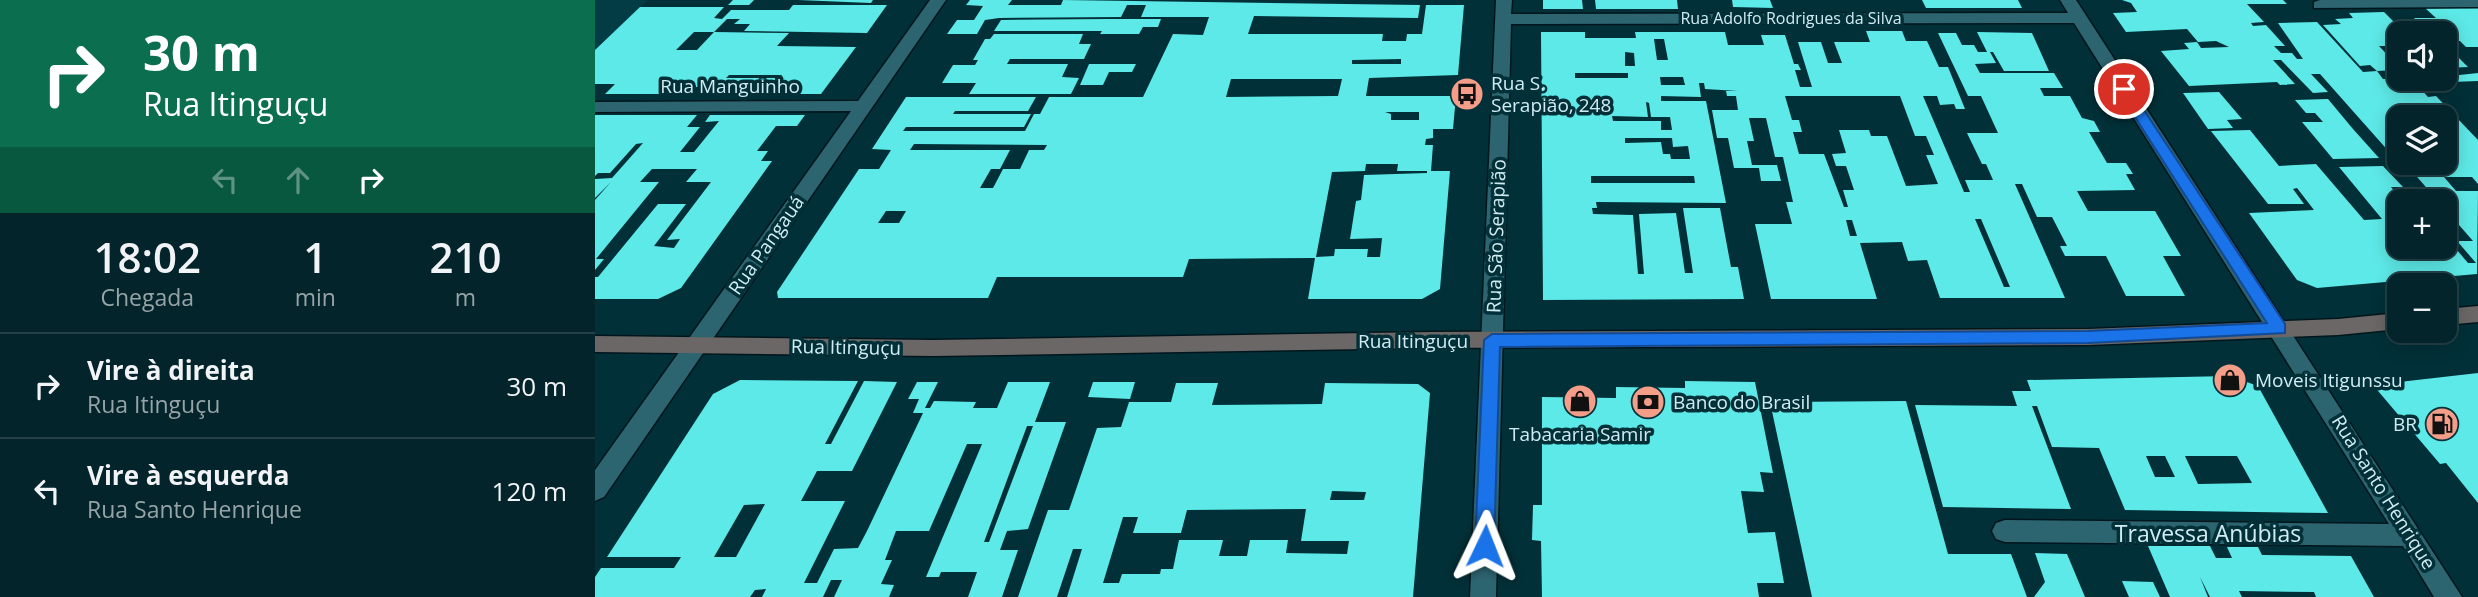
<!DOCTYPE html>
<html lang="pt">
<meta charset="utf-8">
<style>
:root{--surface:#02242a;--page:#103036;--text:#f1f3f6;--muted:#96a4a8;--line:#234147}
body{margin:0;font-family:"Open Sans",sans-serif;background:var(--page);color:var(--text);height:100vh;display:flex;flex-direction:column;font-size:26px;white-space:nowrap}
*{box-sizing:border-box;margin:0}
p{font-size:23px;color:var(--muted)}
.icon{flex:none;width:38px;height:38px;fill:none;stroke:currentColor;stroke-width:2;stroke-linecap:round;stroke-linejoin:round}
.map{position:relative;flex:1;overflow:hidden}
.details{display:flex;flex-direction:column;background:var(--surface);width:595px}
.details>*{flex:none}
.top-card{background:#0b6e4f;color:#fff;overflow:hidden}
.buttons{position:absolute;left:1792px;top:21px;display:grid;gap:14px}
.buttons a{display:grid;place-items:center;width:70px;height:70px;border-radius:14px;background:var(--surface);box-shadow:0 4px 18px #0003,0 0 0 2px var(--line);font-size:35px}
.pin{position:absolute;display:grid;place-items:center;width:60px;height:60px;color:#fff;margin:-30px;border:4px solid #fff;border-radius:50%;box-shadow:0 2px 7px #0007}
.me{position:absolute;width:77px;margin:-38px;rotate:2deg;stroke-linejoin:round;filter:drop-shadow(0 0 5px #0008)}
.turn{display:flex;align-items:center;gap:24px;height:147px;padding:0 28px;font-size:32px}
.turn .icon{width:91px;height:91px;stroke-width:2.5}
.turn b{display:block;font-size:49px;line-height:60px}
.lanes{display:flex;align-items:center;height:66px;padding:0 28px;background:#0003;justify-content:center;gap:35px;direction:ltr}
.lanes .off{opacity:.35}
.eta{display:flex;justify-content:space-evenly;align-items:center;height:119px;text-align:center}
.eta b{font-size:42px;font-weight:600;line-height:49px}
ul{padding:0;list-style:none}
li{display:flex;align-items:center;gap:21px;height:105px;padding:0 28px;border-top:2px solid var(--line)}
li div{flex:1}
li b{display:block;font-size:26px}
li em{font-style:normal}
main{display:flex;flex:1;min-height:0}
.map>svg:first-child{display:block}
.built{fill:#043c46}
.building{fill:#5de9e7;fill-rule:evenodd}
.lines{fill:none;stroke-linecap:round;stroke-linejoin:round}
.lane-casing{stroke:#00161c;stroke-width:3}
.street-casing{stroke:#00161c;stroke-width:3}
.secondary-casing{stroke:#00161c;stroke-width:3}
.lane{fill:#2c646f;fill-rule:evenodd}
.street{fill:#2c646f;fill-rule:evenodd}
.secondary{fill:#6a6766;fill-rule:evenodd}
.route{fill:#1a73e8;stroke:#114b97;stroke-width:2}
.labels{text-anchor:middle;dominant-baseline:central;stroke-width:7;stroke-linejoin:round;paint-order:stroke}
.far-street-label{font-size:16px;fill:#d0ecf2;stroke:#023038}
.poi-label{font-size:19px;fill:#d0ecf2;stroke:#023038;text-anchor:start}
.street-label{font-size:19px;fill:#d0ecf2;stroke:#023038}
.near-street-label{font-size:23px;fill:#d0ecf2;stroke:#023038}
</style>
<main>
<section class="details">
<div class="top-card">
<div class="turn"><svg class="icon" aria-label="right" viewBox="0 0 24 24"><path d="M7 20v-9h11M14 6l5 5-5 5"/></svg><div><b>30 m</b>Rua Itinguçu</div></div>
<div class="lanes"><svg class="icon off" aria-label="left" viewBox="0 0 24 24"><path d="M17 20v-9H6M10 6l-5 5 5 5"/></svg><svg class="icon off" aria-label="ahead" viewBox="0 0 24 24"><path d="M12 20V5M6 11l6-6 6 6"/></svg><svg class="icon" aria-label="right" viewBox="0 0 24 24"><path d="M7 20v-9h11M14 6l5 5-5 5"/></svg></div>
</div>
<div class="eta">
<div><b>18:02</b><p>Chegada</p></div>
<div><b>1</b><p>min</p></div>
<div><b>210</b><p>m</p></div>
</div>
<ul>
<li><svg class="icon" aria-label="right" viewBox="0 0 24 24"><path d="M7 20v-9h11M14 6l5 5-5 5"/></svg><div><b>Vire à direita</b><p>Rua Itinguçu</p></div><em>30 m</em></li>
<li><svg class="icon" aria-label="left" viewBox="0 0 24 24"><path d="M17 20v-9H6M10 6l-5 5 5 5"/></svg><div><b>Vire à esquerda</b><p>Rua Santo Henrique</p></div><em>120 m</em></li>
</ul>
</section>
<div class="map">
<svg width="1883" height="597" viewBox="0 0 1883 597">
<rect width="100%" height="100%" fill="#023038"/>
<path class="built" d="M 0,0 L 53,0 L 0,50 Z"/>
<path class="building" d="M 138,0 L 159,0 L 154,5 L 133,5 Z
M 203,0 L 278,0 L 276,3 Z
M 375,0 L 417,0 L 413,5 L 466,5 L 468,0 L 825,5 L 823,18 L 659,16 L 653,34 L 788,34 L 787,41 L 811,41 L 812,34 L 827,34 L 831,5 L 869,5 L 863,75 L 774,78 L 771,96 L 861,96 L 858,129 L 838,129 L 838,138 L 831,139 L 830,145 L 838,145 L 836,171 L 855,171 L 845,289 L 827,299 L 713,299 L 720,258 L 594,259 L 588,277 L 402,277 L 393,298 L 183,298 L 182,292 L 264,169 L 284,169 L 296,150 L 277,149 L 311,97 L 441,97 L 433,111 L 360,111 L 358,114 L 436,114 L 429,127 L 311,127 L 308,131 L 430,131 L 439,114 L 445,114 L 454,97 L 548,97 L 578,34 L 608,35 L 614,17 L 546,17 L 551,5 L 532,5 L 526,17 L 404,18 L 390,20 L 382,34 L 352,34 L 362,20 L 379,20 L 388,6 L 371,5 ZM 806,59 L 806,64 L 757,64 L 757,60 ZM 636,79 L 747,79 L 743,96 L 631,97 ZM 790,112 L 824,112 L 824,120 L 796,120 L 796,114 ZM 319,144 L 452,145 L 449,150 L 434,150 L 425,169 L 408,169 L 398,188 L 385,188 L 396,169 L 405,169 L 415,150 L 315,150 ZM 771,164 L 803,164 L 802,171 L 832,171 L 832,173 L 769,175 L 766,200 L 761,201 L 755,239 L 787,238 L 785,257 L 772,257 L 773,249 L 740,249 L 739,256 L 721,257 L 737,172 L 770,171 ZM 291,211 L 311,211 L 304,223 L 283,223 Z
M 948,0 L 987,0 L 988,9 L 948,9 Z
M 1000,0 L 1082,0 L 1083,9 L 1001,9 Z
M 1137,0 L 1175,0 L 1178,8 L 1138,7 Z
M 1327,0 L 1423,0 L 1427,8 L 1331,8 Z
M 1527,0 L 1688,0 L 1692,4 L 1652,4 L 1669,22 L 1656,23 L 1658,26 L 1671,25 L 1690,46 L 1679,46 L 1686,53 L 1697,53 L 1702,59 L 1708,59 L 1683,23 L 1722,22 L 1768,72 L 1782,71 L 1775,65 L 1765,66 L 1728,25 L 1746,24 L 1740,19 L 1758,18 L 1754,13 L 1789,12 L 1810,33 L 1804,33 L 1804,62 L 1797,54 L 1803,54 L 1796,46 L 1784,46 L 1800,63 L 1804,63 L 1804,70 L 1782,71 L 1788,79 L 1817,79 L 1833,97 L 1841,96 L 1883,140 L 1883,184 L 1877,177 L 1849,177 L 1861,191 L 1883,191 L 1882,274 L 1722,288 L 1702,280 L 1654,213 L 1719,210 L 1702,188 L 1698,189 L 1709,204 L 1673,204 L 1616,131 L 1655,130 L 1684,166 L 1721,164 L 1769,220 L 1787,219 L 1744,167 L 1788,166 L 1808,187 L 1796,187 L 1808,201 L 1804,201 L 1804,247 L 1850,247 L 1850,236 L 1873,263 L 1881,263 L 1862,241 L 1878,241 L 1850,209 L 1850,201 L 1843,201 L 1810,163 L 1850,163 L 1850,117 L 1804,117 L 1804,163 L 1725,74 L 1716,74 L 1733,92 L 1718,93 L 1686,60 L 1678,60 L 1700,84 L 1685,85 L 1682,82 L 1594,86 L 1566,51 L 1594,49 L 1589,43 L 1602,42 L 1606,48 L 1634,47 L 1621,41 L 1603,42 L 1592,29 L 1531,32 L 1518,13 L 1542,12 L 1536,3 Z
M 198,5 L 292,5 L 272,33 L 149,31 L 155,24 L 139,24 L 145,19 L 132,19 L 119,32 L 99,32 L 81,50 L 102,50 L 119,32 L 194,33 L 182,46 L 261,47 L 226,94 L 117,94 L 123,87 L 91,87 L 85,94 L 10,94 L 20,84 L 0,84 L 0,50 L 45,7 L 129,7 L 119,18 L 127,19 L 136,10 L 194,10 ZM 134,75 L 187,75 L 185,78 L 131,78 Z
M 1883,7 L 1883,47 L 1871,47 L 1865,41 L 1851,41 L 1864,54 L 1850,52 L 1850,33 L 1821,33 L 1817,30 L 1830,29 L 1819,18 L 1841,18 L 1830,8 Z
M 513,19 L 566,19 L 563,27 L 548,27 L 544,34 L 505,34 L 507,31 L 399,31 L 406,20 Z
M 1271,31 L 1307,31 L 1311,41 L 1332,41 L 1344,67 L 1353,67 L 1370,109 L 1361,109 L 1359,104 L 1345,105 L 1342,96 L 1328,96 L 1369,192 L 1375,192 L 1370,180 L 1398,180 L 1391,164 L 1387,164 L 1372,133 L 1403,133 L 1386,96 L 1373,96 L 1343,33 L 1361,33 L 1367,45 L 1379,45 L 1383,52 L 1392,52 L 1382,32 L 1437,33 L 1454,71 L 1409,71 L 1398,52 L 1395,52 L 1401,63 L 1380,64 L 1385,73 L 1459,73 L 1468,88 L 1445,88 L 1449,96 L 1475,96 L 1487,118 L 1499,121 L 1505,132 L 1494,132 L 1512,163 L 1531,163 L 1538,174 L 1531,174 L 1540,190 L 1482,191 L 1493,211 L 1560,211 L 1586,256 L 1568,256 L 1590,296 L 1531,296 L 1511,256 L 1470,256 L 1465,246 L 1472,246 L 1457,217 L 1442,217 L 1427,184 L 1420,184 L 1470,298 L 1345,298 L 1332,260 L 1313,261 L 1307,242 L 1265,243 L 1282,299 L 1176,299 L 1160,224 L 1197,224 L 1191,202 L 1198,202 L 1188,157 L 1180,157 L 1171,118 L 1154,118 L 1159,141 L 1152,141 L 1157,165 L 1182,165 L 1186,181 L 1166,181 L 1164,168 L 1139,168 L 1133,138 L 1122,138 L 1117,110 L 1143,110 L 1141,96 L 1132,96 L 1131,91 L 1143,91 L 1110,89 L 1109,83 L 1104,83 L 1106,97 L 1066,96 L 1066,101 L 1111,101 L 1131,203 L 1001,202 L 1002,208 L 997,208 L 998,214 L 1038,215 L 1043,274 L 1049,274 L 1044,214 L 1081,213 L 1090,273 L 1098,273 L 1088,208 L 1125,208 L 1136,267 L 1143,267 L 1149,299 L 948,300 L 946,32 L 990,32 L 990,38 L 1041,38 L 1040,32 L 1130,32 L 1133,45 L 1169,45 L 1166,35 L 1190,35 L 1199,64 L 1203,64 L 1206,70 L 1200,70 L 1205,87 L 1217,87 L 1203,42 L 1226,42 L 1233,63 L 1247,63 L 1239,42 L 1275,42 ZM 1059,39 L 1069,39 L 1073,60 L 1062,60 ZM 1030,52 L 1039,53 L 1040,66 L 1030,66 ZM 980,73 L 1033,73 L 1033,78 L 980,78 ZM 1065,77 L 1088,77 L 1090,85 L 1066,85 ZM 1190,96 L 1305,96 L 1320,136 L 1331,136 L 1339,155 L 1331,155 L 1343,184 L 1311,186 L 1292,136 L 1276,136 L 1274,130 L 1244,130 L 1251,153 L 1237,154 L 1241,166 L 1251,166 L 1259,190 L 1248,190 L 1253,207 L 1249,207 L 1229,154 L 1204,154 L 1198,132 L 1207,132 L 1204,120 L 1197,120 ZM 1051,102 L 1054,103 L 1056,117 L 1075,117 L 1077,130 L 1066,130 L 1066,121 L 1018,121 L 1017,116 L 1053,117 ZM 1030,138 L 1077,138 L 1078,147 L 1093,146 L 1095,159 L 1076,159 L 1075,154 L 1068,154 L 1066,142 L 1030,143 ZM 996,176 L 1099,176 L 1100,183 L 996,183 ZM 1380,219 L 1386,219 L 1415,287 L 1409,287 ZM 1251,220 L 1257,220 L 1262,236 L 1255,236 Z
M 399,34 L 488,34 L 484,44 L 496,44 L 489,59 L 415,59 L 412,64 L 473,64 L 467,77 L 484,78 L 476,94 L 374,94 L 381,83 L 347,83 L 358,65 L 380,65 L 383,60 L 378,60 L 390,39 L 395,39 Z
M 1850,57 L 1864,58 L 1873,67 L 1850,68 Z
M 494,64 L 541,64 L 537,72 L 514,72 L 508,85 L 485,85 Z
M 1883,73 L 1883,81 L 1831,83 L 1827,79 Z
M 1624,92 L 1647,119 L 1632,120 L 1638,128 L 1613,129 L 1588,93 Z
M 1733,99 L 1758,129 L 1784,158 L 1738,159 L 1707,122 L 1728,122 L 1720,113 L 1711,113 L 1700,100 Z
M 0,115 L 102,115 L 92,127 L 105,127 L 85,152 L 99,152 L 124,121 L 110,122 L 115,115 L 210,115 L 202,126 L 181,126 L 162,151 L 173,151 L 166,161 L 177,161 L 86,288 L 63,299 L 0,299 L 0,277 L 3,277 L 63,204 L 91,204 L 59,246 L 79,248 L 85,239 L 72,240 L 116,182 L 91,182 L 102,169 L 57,169 L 45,182 L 64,182 L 1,259 L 9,259 L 0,270 L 0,200 L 16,182 L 0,198 L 0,179 L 17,178 L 48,143 L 41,144 L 15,173 L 3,173 L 0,176 Z
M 1883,373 L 1883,503 L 1851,463 L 1845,464 L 1778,385 Z
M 1635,376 L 1663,386 L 1733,513 L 1530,510 L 1504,448 L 1457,447 L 1442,406 L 1437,406 L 1476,509 L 1348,507 L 1320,405 L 1422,406 L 1417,391 L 1436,391 L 1432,380 ZM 1551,456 L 1570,456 L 1580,477 L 1560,477 ZM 1590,456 L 1642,456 L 1657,483 L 1603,484 Z
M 145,380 L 263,381 L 230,444 L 236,444 L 269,381 L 302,382 L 257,471 L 222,471 L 206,501 L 250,501 L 209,583 L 222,583 L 239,549 L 263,548 L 272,531 L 328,413 L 318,413 L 324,399 L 313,399 L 322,382 L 343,382 L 330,408 L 335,408 L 339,401 L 381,402 L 378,408 L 402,408 L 413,382 L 455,382 L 440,422 L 471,422 L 433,529 L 412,531 L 405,550 L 423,550 L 407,597 L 373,597 L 382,572 L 346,572 L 344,577 L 331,577 L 387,444 L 372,444 L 334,531 L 301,531 L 290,560 L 297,560 L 286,584 L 299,585 L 294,597 L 239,597 L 247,580 L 236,580 L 228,597 L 167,597 L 171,589 L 160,590 L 155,597 L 0,597 L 0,577 L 6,568 L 79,568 L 86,557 L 12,557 L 118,394 ZM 432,426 L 438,426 L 394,542 L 389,542 ZM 170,504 L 141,557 L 119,557 L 149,505 Z
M 1090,381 L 1160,382 L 1178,473 L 1165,472 L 1169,492 L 1146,491 L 1153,533 L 1180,532 L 1189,583 L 1162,583 L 1164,597 L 947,597 L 946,541 L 937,540 L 938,505 L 947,505 L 947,397 L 1021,398 L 1021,387 L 1090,388 Z
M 498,382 L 540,382 L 535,399 L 493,397 Z
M 581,383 L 623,383 L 617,405 L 727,404 L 730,383 L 823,384 L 835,393 L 818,597 L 472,597 L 487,549 L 478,549 L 462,597 L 423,597 L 453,510 L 474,510 L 502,428 L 526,427 L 534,402 L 576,402 ZM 737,491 L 769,492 L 771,492 L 769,500 L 735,500 ZM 711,509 L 706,541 L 754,541 L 752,554 L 691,553 L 693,540 L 655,540 L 652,556 L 624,556 L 628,540 L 584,540 L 578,569 L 566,569 L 565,574 L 527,574 L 524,583 L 508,583 L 528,517 L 543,517 L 538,533 L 586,533 L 592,510 Z
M 1311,401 L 1353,554 L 1416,554 L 1432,597 L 1217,597 L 1175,402 Z
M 1553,546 L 1615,546 L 1621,558 L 1637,558 L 1632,547 L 1663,547 L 1667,555 L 1756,556 L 1779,597 L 1721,597 L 1719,592 L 1644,591 L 1647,597 L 1615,597 L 1605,577 L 1613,597 L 1575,597 Z
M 1440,553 L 1472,554 L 1490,597 L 1439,597 L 1450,582 Z
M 1527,581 L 1558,582 L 1565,597 L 1534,597 Z"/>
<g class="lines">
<defs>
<path id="lane" d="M 1725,0 L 1883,0 L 1883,7 L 1719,8 L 1719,2 Z"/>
<path id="street" d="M 335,0 L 351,0 L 9,497 L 0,501 L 0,470 L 256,111 L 0,112 L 0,102 L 263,101 Z
M 901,0 L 917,0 L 916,14 L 1473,13 L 1465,0 L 1481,0 L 1867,597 L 1839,597 L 1808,546 L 1410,542 L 1401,539 L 1397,531 L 1401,523 L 1410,520 L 1794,524 L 1479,23 L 916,24 L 901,597 L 875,597 Z"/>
<path id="secondary" d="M 1883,306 L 1883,322 L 1850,325 L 1850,309 Z
M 1804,313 L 1804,329 L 1743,335 L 1493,345 L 837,348 L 338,356 L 0,352 L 0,336 L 338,340 L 837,332 L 1493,329 L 1743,319 Z"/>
</defs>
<use href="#lane" class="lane-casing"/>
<use href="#street" class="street-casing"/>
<use href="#secondary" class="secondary-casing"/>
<use href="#lane" class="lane"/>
<use href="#street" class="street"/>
<use href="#secondary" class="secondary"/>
</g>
<path class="route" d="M 1524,86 L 1535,89 L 1690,324 L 1690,333 L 1493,343 L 905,347 L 899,546 L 896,552 L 890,555 L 883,552 L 880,546 L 889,340 L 897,334 L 1493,331 L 1672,323 L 1522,89 Z"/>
<defs>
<symbol id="bus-disc" viewBox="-11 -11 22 22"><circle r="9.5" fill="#f49e8a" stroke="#023038"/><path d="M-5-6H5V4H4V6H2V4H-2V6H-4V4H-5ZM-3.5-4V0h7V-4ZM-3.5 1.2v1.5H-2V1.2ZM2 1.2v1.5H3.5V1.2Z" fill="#111"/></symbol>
<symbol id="shop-disc" viewBox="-11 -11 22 22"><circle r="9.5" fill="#f49e8a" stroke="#023038"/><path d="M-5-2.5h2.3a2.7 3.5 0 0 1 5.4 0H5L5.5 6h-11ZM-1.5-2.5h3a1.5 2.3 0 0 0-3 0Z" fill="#111"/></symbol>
<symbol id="bank-disc" viewBox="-11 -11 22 22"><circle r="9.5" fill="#f49e8a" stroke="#023038"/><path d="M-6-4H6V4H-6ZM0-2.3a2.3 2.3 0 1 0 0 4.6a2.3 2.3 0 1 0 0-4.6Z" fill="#111"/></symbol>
<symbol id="fuel-disc" viewBox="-11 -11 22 22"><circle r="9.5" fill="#f49e8a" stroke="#023038"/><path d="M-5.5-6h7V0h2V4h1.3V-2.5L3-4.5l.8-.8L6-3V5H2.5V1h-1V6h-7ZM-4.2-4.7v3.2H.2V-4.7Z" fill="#111"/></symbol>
</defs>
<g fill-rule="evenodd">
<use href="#bus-disc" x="853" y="75" width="38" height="38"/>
<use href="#shop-disc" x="1616" y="361" width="38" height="38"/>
<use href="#shop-disc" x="966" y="382" width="38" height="38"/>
<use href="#bank-disc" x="1034" y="383" width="38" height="38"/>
<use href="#fuel-disc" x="1828" y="405" width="38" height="38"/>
</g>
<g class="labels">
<g class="far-street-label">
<text x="1196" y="18">Rua Adolfo Rodrigues da Silva</text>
</g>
<g class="poi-label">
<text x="896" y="83">Rua S.<tspan x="896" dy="22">Serapião, 248</tspan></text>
<text x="1660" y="380">Moveis Itigunssu</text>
<text x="1078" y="402">Banco do Brasil</text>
<text x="1822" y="424" text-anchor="end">BR</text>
<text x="985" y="434" text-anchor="middle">Tabacaria Samir</text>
</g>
<g class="street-label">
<text x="135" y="86">Rua Manguinho</text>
<text transform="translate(901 236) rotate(-88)">Rua São Serapião</text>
<text transform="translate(171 245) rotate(-55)">Rua Pangauá</text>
<text x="818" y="341">Rua Itinguçu</text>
<text transform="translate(251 347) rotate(1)">Rua Itinguçu</text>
<text transform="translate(1789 492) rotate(58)">Rua Santo Henrique</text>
</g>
<g class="near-street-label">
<text x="1613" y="533">Travessa Anúbias</text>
</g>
</g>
</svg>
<div class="buttons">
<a><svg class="icon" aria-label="sound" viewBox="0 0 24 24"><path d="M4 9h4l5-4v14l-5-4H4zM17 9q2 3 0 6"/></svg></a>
<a><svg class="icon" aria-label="layers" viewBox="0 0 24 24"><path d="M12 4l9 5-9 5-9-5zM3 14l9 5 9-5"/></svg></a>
<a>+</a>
<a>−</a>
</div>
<div class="pin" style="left:1529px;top:89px;background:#d93025"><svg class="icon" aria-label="arrive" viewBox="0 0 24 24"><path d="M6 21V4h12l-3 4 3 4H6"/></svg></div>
<svg class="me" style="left:890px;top:546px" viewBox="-20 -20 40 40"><path d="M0-17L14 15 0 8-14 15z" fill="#1a73e8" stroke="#fff" stroke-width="4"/></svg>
</div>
</main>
